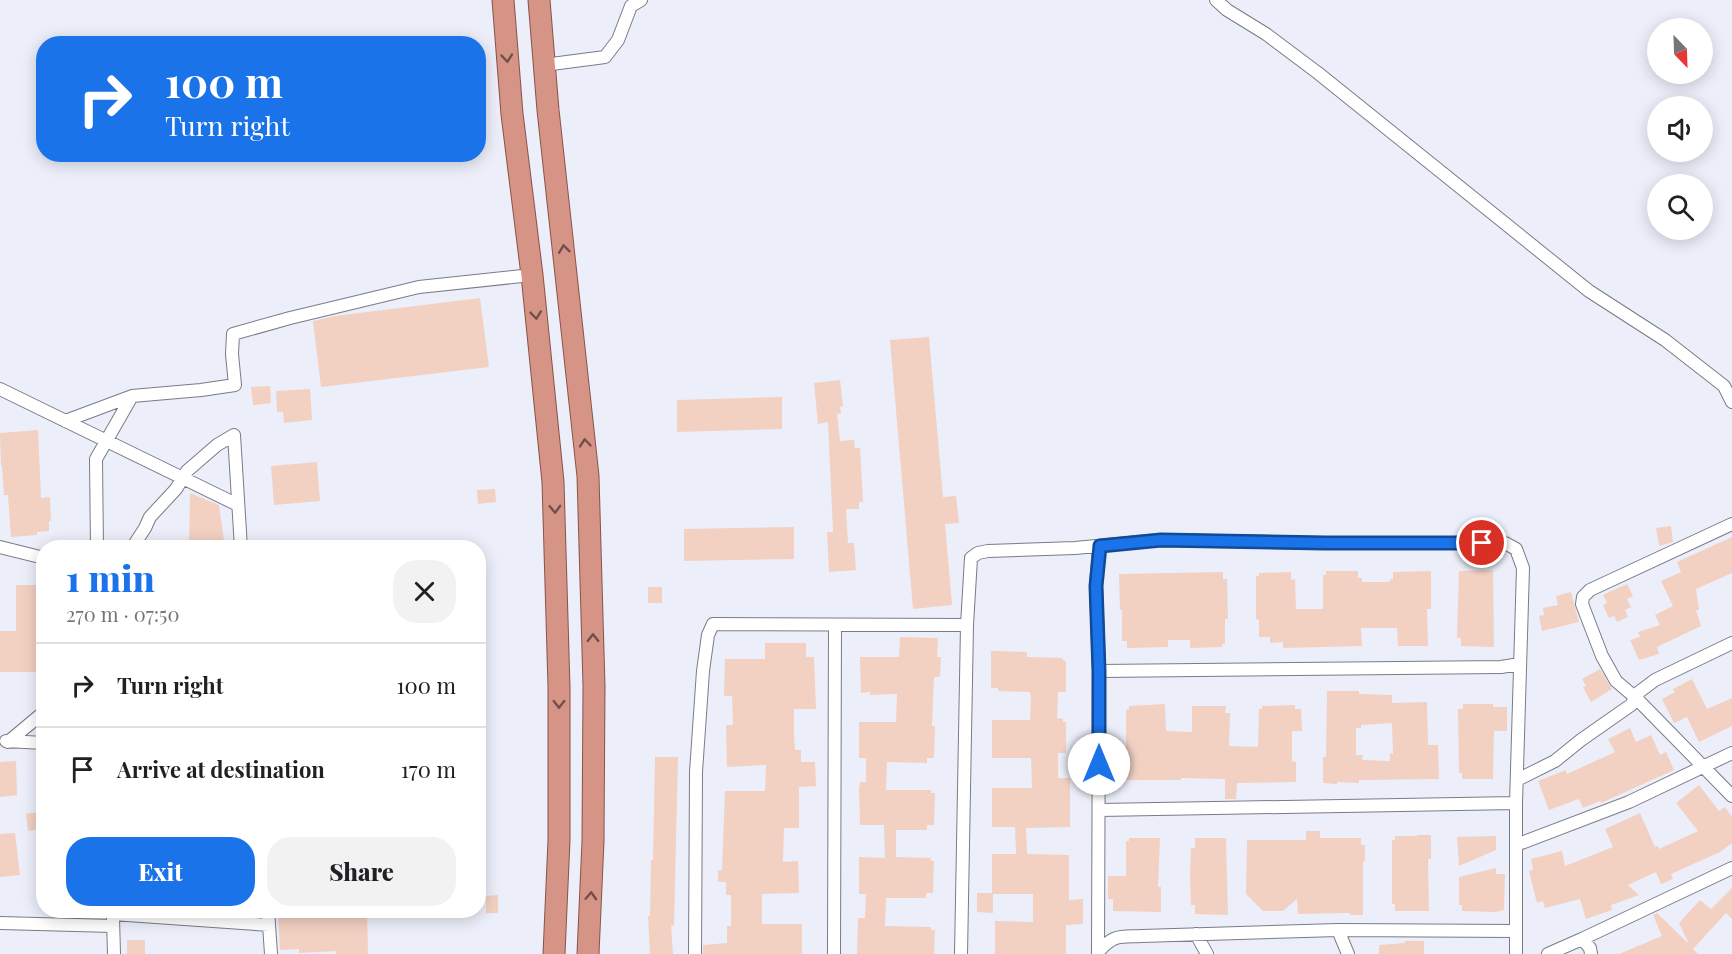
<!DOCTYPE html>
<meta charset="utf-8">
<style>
:root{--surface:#fff;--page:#f2f2f2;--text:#202124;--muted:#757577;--line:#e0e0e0;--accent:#1a73e8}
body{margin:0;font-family:"Playfair Display",serif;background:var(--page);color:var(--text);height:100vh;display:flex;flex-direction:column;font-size:22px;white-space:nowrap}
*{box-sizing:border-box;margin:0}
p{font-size:20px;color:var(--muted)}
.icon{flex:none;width:33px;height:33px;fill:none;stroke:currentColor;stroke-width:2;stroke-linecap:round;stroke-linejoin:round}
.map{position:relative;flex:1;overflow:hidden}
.details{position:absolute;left:36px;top:540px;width:450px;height:378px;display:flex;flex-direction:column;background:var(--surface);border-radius:24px;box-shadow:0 3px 15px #0003}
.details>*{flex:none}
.guide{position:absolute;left:36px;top:36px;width:450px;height:126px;border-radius:24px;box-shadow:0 3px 15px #0003;background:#1a73e8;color:#fff;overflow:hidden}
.needle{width:39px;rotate:157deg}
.fabs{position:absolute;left:1647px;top:18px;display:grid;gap:12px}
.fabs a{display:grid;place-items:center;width:66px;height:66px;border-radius:50%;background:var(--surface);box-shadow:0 3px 15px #0003;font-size:30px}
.pin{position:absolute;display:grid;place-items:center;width:51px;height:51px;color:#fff;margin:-26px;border:3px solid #fff;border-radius:50%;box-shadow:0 2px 6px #0007}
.me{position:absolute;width:66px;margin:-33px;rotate:0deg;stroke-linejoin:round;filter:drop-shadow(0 0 4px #0008)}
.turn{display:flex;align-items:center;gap:21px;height:126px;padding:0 30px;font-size:27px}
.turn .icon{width:78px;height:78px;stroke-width:2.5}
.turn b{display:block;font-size:42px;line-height:51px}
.round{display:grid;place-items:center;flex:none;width:63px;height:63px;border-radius:24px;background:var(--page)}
.head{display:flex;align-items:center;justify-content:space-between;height:102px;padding:0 30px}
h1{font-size:36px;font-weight:800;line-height:45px;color:var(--accent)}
.primary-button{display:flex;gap:12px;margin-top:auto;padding:12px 30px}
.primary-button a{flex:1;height:69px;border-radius:24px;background:var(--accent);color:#fff;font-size:24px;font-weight:800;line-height:69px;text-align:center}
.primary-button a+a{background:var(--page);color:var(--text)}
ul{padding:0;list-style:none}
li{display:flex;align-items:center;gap:18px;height:84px;padding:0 30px;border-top:2px solid var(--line)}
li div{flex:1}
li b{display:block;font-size:22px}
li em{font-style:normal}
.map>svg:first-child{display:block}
.building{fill:#f2d1c2;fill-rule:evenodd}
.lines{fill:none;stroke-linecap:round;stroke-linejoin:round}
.minor-casing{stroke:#797c86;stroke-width:14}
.trunk-casing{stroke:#88534a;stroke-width:23}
.minor{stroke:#fff;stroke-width:12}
.trunk{stroke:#d69486;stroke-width:21}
.oneway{stroke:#71504c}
.route-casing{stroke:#114b97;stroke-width:15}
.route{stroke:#1a73e8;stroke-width:10}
</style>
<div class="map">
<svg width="1732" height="954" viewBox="0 0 1732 954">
<rect width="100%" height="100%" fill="#eceffa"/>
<path class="building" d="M 480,298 L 489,367 L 321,387 L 313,321 L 335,316 Z
M 929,337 L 943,497 L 956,496 L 959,523 L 945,524 L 952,605 L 913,609 L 890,340 Z
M 840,380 L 843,406 L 840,407 L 841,413 L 837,414 L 840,441 L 854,440 L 855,448 L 860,448 L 863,502 L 859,502 L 859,509 L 846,509 L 848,543 L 854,543 L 856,570 L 829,572 L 827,532 L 833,532 L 828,422 L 818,424 L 814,383 Z
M 270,386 L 271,403 L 253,405 L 251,387 Z
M 310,389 L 312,420 L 284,423 L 283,412 L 277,412 L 276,391 Z
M 782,397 L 782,429 L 677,432 L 677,400 Z
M 38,430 L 41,498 L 50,497 L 51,521 L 49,521 L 49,531 L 37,532 L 37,535 L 11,537 L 8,495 L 4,495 L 2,466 L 1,466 L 0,433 Z
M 317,462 L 320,501 L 274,505 L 271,466 Z
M 495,489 L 496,502 L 478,504 L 477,490 Z
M 190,493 L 219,505 L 225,548 L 189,548 Z
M 1671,526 L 1673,542 L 1659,546 L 1656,528 Z
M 794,527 L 794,559 L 684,561 L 684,529 Z
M 1732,537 L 1732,573 L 1696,589 L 1699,610 L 1696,610 L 1701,626 L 1657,647 L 1659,654 L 1639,660 L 1630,640 L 1640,637 L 1638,632 L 1660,625 L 1655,615 L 1673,606 L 1661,581 L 1681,572 L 1677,562 Z
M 1493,570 L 1494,647 L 1461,646 L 1461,638 L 1457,638 L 1459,571 Z
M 1326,571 L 1358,571 L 1358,578 L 1362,578 L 1362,582 L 1390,582 L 1390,579 L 1393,579 L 1393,572 L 1431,571 L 1431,609 L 1427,609 L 1428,646 L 1398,646 L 1397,628 L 1361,628 L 1362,646 L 1283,648 L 1283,642 L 1270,643 L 1270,637 L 1259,637 L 1259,620 L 1256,619 L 1256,576 L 1259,576 L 1259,573 L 1291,572 L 1291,580 L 1295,579 L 1296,609 L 1323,609 L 1323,575 L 1326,575 Z
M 1223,572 L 1223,579 L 1227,579 L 1228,619 L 1225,619 L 1225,644 L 1222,644 L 1222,647 L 1190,648 L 1190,640 L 1168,640 L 1168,647 L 1127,648 L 1127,641 L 1122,641 L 1122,610 L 1120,610 L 1119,574 Z
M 1627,584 L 1633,596 L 1627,599 L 1631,607 L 1625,610 L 1628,617 L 1617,622 L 1614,616 L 1609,618 L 1603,605 L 1607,603 L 1603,595 Z
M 16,585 L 44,585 L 44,672 L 0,672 L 0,631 L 16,631 Z
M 648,587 L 662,587 L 662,603 L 648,603 Z
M 1571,592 L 1579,622 L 1542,631 L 1539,616 L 1544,615 L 1543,608 L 1558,605 L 1556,596 Z
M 900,637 L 938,638 L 937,657 L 941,657 L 940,677 L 934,677 L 932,726 L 935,726 L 934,758 L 927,758 L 927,763 L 887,762 L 886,790 L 931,790 L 931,793 L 935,793 L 934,825 L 927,825 L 927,830 L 896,830 L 896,857 L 931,858 L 931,861 L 934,861 L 933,893 L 926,893 L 926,898 L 886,898 L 885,926 L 931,927 L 931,930 L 935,930 L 934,954 L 857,954 L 858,918 L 865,918 L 866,894 L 859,894 L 859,857 L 885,858 L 884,825 L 860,825 L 859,790 L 860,782 L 866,782 L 866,758 L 859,758 L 859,722 L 896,722 L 897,694 L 870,695 L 870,692 L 861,693 L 860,657 L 899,657 Z
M 765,643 L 806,643 L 806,657 L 814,657 L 816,709 L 794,709 L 794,735 L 795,750 L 801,750 L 801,762 L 815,762 L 816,786 L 799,787 L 799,828 L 784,828 L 783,862 L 798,861 L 799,893 L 762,894 L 762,924 L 802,924 L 802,954 L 703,954 L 703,945 L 727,943 L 727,926 L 731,926 L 731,895 L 726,895 L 726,882 L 718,882 L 718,870 L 722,870 L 725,791 L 765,791 L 766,765 L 727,767 L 726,725 L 733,725 L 732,696 L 724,696 L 725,659 L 765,659 Z
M 991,651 L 1027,652 L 1027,657 L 1063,658 L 1062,660 L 1066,661 L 1066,692 L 1058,692 L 1057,718 L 1063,719 L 1063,722 L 1066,722 L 1066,753 L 1058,753 L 1058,778 L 1070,778 L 1070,827 L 1026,828 L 1027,854 L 1069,855 L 1069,900 L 1083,899 L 1083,924 L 1066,925 L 1066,954 L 995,954 L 995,921 L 1033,922 L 1033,894 L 993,894 L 993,913 L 977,912 L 977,893 L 992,893 L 992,854 L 1016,854 L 1015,827 L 992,827 L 992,788 L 1032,788 L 1031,758 L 992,758 L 992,720 L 1030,720 L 1031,697 L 1030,692 L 998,691 L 998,688 L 991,688 Z
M 1600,669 L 1612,689 L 1591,702 L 1583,687 L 1586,686 L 1582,679 Z
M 1692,679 L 1707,709 L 1732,698 L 1732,726 L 1699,742 L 1687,717 L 1674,723 L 1662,699 L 1675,692 L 1673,689 Z
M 1327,691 L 1359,691 L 1359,694 L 1392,695 L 1392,703 L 1427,702 L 1428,745 L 1438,745 L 1439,779 L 1359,780 L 1359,783 L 1337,782 L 1337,784 L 1323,783 L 1323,757 L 1326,757 ZM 1392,723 L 1393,754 L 1390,753 L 1390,761 L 1362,760 L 1363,755 L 1356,755 L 1356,728 L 1361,728 L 1361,725 Z
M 1165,704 L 1166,731 L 1192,732 L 1192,706 L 1226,706 L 1225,713 L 1230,713 L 1229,746 L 1258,747 L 1259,709 L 1262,709 L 1262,706 L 1295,705 L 1295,709 L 1301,709 L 1302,731 L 1292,731 L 1292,761 L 1296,762 L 1296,782 L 1237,783 L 1236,799 L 1225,799 L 1225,779 L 1181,778 L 1181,780 L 1126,780 L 1126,710 L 1129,709 L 1129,706 Z
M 1463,704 L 1493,704 L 1493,707 L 1507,707 L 1507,731 L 1494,731 L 1493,779 L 1462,779 L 1462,773 L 1459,773 L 1458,709 L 1463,709 Z
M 1630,728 L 1636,742 L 1651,735 L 1660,755 L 1666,752 L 1674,770 L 1601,803 L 1600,801 L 1583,808 L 1579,799 L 1549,810 L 1538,781 L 1566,770 L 1567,774 L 1615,752 L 1608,739 Z
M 655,757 L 678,757 L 674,926 L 671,925 L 673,954 L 650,954 L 648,916 L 650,916 L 651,860 L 653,860 Z
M 16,761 L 17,795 L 0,797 L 0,762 Z
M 1699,785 L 1719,811 L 1725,807 L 1732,817 L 1732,843 L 1720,852 L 1671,874 L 1673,879 L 1661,884 L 1656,872 L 1628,885 L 1639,895 L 1611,905 L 1612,910 L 1586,919 L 1580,899 L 1545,908 L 1543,901 L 1537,903 L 1529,871 L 1533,870 L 1531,859 L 1562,851 L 1565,866 L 1613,847 L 1605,829 L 1640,813 L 1655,847 L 1658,846 L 1659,849 L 1698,831 L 1676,803 Z
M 40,812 L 42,829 L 28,831 L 26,814 Z
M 1306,831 L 1320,831 L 1320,838 L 1361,838 L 1361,845 L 1365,845 L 1365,861 L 1363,861 L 1363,915 L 1350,915 L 1350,913 L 1298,914 L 1297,899 L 1283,911 L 1263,911 L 1246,894 L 1247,840 L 1306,840 Z
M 15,833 L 20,875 L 0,877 L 0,834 Z
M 1417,835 L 1431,835 L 1431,859 L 1428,859 L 1429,911 L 1395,911 L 1395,904 L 1392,904 L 1392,840 L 1395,840 L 1395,836 L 1417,836 Z
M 1496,836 L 1496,850 L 1459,866 L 1457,837 Z
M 1129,838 L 1160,838 L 1158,887 L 1161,887 L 1161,912 L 1113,911 L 1113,899 L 1108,899 L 1108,876 L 1126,876 L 1126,841 L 1129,841 Z
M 1195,838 L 1226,838 L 1228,915 L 1195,914 L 1195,905 L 1191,905 L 1190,874 L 1191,848 L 1195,848 Z
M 1496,868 L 1496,874 L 1505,874 L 1504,910 L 1496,912 L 1462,911 L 1462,905 L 1459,905 L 1459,877 Z
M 1732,888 L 1732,919 L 1726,913 L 1693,949 L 1698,954 L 1619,954 L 1662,936 L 1653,915 L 1657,913 L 1689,944 L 1679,923 L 1700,900 L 1711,909 Z
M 498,895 L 498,913 L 486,913 L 486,896 Z
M 352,910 L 367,910 L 368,954 L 336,954 L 336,951 L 299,953 L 299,949 L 280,950 L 278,913 L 294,912 L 294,915 L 352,914 Z
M 127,940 L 145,940 L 145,954 L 127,954 Z
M 1405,941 L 1424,941 L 1424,954 L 1379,954 L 1379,945 L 1405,943 Z"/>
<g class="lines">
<defs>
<path id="minor" d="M 1216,0 L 1227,10 L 1266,34 L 1318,73 L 1589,291 L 1665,340 L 1724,386 L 1732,402
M 544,65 L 605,57 L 618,40 L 631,6 L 641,0
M 0,389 L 238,505
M 65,421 L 132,396 L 201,390 L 235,385 L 232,354 L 233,334 L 290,318 L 419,287 L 532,275
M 1732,524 L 1590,590 L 1583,597 L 1582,604 L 1602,656 L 1616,681 L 1636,698 L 1732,796
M 0,547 L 44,558
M 97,548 L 96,459 L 132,396
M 132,548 L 145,528 L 150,517 L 176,489 L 187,471 L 217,445 L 234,435 L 241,548
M 1099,671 L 1501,667 L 1520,664
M 6,741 L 44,743
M 8,742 L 44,712
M 1517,780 L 1555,761 L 1581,740 L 1631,705 L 1639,692 L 1655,680 L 1732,643
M 1099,810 L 1516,803
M 1516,845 L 1629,802 L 1732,753
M 268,910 L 271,954
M 113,914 L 269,925
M 113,918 L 114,954
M 0,923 L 113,926
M 1338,930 L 1348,954
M 1196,934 L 1207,954
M 1582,939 L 1732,868
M 1098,952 C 1114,934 1119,937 1142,936 L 1338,930 L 1516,931
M 695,954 L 696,772 L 703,671 L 708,635 L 713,624 L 967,625
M 834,954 L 835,625
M 961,954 L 967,625 L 971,558 L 978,553 L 988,551 L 1075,548 L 1161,540 L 1324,543 L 1505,543 L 1516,549 L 1523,568 L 1516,803 L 1516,954
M 1098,954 L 1099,671 L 1096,586 L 1099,546
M 1548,954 L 1582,939 L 1590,948 L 1591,954"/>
<path id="trunk" d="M 503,0 L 512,114 L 532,275 L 553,482 L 559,687 L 559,840 L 554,954
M 539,0 L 548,110 L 588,476 L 594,686 L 593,841 L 588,954"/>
</defs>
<use href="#minor" class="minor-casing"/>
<use href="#trunk" class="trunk-casing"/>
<use href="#minor" class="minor"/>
<use href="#trunk" class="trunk"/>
</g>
<defs><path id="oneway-chevron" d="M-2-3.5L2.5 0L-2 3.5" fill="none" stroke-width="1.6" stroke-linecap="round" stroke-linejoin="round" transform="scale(1.5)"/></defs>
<g class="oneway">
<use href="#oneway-chevron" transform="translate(507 58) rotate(85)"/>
<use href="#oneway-chevron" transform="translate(564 249) rotate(-97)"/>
<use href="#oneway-chevron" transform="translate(536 315) rotate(84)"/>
<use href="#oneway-chevron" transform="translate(585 443) rotate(-95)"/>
<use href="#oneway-chevron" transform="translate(555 509) rotate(88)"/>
<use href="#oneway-chevron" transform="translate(593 638) rotate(-91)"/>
<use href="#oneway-chevron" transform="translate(559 704) rotate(90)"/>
<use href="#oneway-chevron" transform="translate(591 896) rotate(-87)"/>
</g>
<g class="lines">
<defs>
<path id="route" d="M 1099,764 L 1099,671 L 1096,586 L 1100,546 L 1161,540 L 1324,543 L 1482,543"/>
</defs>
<use href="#route" class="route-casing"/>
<use href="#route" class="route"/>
</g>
</svg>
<div class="fabs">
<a><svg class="needle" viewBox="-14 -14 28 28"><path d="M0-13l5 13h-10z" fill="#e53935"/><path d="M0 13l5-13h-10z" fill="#757577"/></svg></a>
<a><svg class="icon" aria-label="sound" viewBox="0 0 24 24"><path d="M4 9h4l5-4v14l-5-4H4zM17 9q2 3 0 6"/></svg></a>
<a><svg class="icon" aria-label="search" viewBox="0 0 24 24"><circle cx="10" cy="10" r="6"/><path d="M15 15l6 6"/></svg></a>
</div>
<div class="pin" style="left:1482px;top:543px;background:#d93025"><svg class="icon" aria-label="arrive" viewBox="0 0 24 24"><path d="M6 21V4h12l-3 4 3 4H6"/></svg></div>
<svg class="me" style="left:1099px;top:764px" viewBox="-20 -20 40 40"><circle r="19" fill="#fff"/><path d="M0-13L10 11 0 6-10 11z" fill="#1a73e8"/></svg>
<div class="guide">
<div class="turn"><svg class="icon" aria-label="right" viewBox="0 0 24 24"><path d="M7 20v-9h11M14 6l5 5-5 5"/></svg><div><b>100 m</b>Turn right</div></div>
</div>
<section class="details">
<div class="head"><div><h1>1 min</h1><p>270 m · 07:50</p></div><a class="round"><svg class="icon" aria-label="close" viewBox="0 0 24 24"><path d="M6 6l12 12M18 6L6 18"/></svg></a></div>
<ul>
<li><svg class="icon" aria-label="right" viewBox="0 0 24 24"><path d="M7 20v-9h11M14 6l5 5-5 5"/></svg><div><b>Turn right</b></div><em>100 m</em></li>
<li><svg class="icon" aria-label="arrive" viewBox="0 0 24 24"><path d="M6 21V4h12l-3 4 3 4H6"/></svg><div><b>Arrive at destination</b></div><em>170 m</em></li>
</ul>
<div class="primary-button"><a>Exit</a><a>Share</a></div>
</section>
</div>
